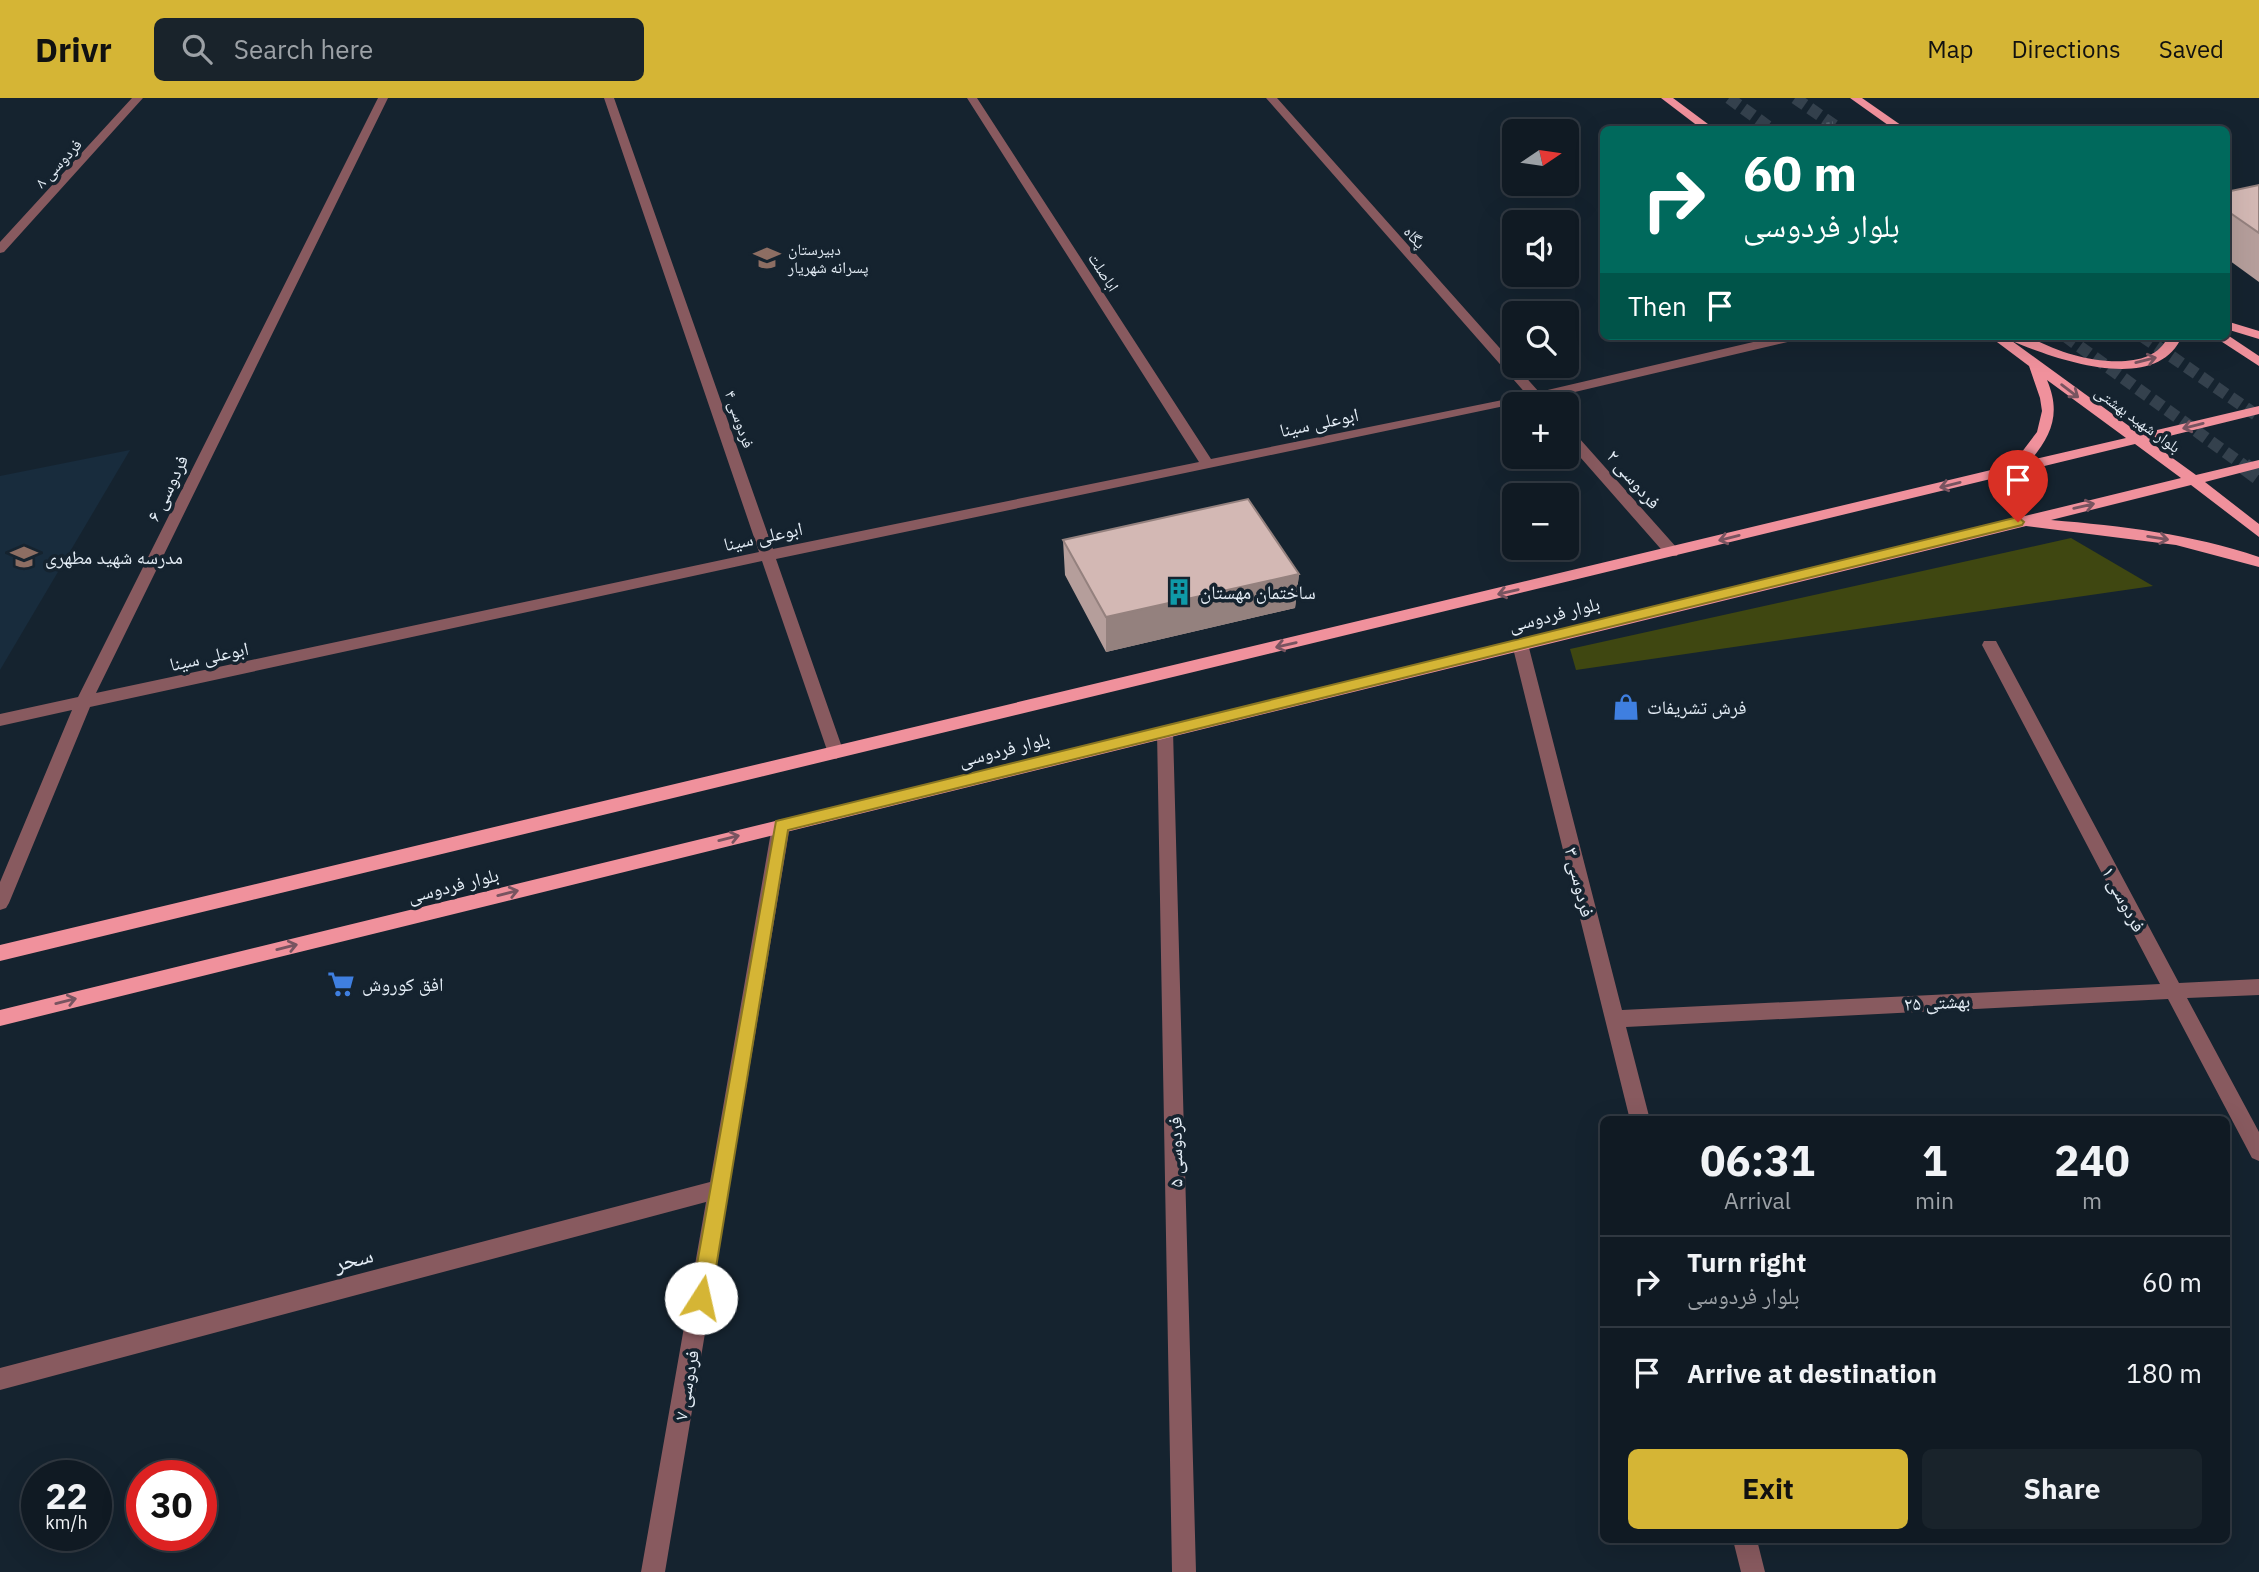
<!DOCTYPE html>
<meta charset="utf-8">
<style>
:root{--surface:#101a23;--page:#19232b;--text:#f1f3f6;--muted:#9ca1a6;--line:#303841;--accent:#d5b535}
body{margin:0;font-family:"IBM Plex Sans","Noto Naskh Arabic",sans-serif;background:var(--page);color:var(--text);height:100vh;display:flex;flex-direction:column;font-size:26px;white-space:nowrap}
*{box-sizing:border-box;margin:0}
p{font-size:23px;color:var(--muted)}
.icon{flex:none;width:38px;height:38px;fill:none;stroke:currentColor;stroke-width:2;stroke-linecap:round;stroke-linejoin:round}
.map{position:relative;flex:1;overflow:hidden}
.side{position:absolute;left:1600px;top:1018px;width:630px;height:427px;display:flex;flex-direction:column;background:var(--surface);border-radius:10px;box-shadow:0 7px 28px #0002,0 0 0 2px var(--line)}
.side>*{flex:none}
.top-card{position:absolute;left:1600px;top:28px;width:630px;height:214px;border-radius:10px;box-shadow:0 7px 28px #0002,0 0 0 2px var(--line);background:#00695c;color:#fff;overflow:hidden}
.needle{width:46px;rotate:77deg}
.buttons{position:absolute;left:1502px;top:21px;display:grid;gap:14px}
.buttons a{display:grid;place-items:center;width:77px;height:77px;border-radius:10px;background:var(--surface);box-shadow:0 7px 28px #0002,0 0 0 2px var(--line);font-size:35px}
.speed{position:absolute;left:21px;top:1362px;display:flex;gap:14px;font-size:35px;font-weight:700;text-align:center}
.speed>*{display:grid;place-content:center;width:91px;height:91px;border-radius:50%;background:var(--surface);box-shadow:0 7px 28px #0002,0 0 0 2px var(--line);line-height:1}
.speed small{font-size:18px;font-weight:400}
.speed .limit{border:10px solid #d22;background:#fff;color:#111}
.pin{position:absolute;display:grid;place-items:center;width:60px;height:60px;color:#fff;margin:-72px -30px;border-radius:50% 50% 50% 0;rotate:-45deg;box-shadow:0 0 7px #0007}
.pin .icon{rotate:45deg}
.me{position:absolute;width:77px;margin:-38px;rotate:10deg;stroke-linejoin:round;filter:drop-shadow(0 0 5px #0008)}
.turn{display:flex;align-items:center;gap:24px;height:147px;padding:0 28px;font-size:32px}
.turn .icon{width:91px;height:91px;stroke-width:2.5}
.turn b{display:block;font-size:49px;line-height:60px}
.then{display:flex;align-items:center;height:66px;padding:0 28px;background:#0003;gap:14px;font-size:26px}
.eta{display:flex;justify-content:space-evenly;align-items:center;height:119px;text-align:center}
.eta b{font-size:42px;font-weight:700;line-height:49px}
.button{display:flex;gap:14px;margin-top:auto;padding:14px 28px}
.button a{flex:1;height:80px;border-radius:10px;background:var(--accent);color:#111;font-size:28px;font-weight:700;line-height:80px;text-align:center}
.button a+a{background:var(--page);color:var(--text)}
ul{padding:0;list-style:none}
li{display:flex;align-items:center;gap:21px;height:91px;padding:0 28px;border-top:2px solid var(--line)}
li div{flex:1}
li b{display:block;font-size:26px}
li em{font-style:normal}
header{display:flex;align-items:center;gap:42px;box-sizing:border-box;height:98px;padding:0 35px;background:var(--accent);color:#111}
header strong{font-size:33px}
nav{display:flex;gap:38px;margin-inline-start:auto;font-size:24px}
.search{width:490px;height:63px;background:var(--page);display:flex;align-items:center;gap:18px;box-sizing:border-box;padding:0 24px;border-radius:10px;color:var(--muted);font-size:26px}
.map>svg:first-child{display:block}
.built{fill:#182c3d}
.green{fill:#3f4711}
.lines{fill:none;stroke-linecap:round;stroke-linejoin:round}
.major-tunnel-far1{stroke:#34414d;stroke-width:12;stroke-dasharray:12 6;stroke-linecap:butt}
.major-tunnel{stroke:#34414d;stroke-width:17;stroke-dasharray:17 8;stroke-linecap:butt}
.path{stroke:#54606b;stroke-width:3.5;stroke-dasharray:3.5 2.5;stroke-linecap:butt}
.minor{fill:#885a5f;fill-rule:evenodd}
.major{fill:#f0919c;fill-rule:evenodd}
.wall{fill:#b59e9b}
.shaded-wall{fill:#94817e}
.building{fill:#d3b8b4;stroke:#94817e;stroke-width:2}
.oneway{stroke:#785460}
.route{fill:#d5b535;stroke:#8a7622;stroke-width:2}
.labels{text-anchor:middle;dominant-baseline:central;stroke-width:7;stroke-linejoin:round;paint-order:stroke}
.far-street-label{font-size:16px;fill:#e4edf6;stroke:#15232f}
.far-poi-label{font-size:16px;fill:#e4edf6;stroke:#15232f;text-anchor:start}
.street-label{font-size:19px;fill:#e4edf6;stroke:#15232f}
.poi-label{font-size:19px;fill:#e4edf6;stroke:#15232f;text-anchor:start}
.near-street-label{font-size:23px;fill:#e4edf6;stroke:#15232f}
</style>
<header>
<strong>Drivr</strong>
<div class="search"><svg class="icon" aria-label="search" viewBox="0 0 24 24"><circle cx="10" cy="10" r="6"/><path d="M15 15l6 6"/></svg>Search here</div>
<nav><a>Map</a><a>Directions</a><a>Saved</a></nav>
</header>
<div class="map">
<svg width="2259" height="1474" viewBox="0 0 2259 1474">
<rect width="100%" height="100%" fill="#15232f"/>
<path class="built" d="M 130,352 L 0,572 L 0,378 Z"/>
<path class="green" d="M 2071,440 L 2153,488 L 1576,572 L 1570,551 Z"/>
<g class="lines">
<path class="major-tunnel-far1" d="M 1729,0 L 1773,32
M 1795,0 L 1841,32
M 2065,238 L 2246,369
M 2142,238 L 2259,319"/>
<path class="major-tunnel" d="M 2244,368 L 2259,379"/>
<path class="path" d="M 1803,32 L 1833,25"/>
<path class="minor" d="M 132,0 L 143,0 L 4,154 L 0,155 L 0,144 Z
M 378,0 L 388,0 L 96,595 L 759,454 L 604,0 L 614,0 L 773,451 L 1199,364 L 967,0 L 977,0 L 1211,361 L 1527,297 L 1266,0 L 1277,0 L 1539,294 L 1779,238 L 1803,238 L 1796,242 L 1545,301 L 1549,306 L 1535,306 L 1533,304 L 1514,306 L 776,461 L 844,655 L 836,661 L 828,655 L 762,463 L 90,609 L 9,805 L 6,810 L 0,812 L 0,784 L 72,612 L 0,628 L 0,616 L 78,599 Z
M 1566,330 L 1571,331 L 1677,450 L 1679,454 L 1677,458 L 1667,458 L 1566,343 Z
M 1520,540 L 1528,546 L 1622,912 L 2160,886 L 1982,547 L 1984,543 L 1996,543 L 2179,885 L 2259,881 L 2259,897 L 2187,900 L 2259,1034 L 2259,1063 L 2252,1060 L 2168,901 L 1626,929 L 1650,1022 L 1630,1022 L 1512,546 Z
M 1165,627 L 1173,633 L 1196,1474 L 1172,1474 L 1157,633 Z
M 781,721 L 787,723 L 790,728 L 665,1474 L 641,1474 L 706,1104 L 0,1292 L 0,1270 L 710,1084 L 772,728 L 775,723 Z
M 1733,1442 L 1757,1442 L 1765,1474 L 1741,1474 Z"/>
<path class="major" d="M 1661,0 L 1673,0 L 1716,32 L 1703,32 Z
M 1850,0 L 1862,0 L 1908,32 L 1895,32 Z
M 2226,223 L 2259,233 L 2259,241 L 2226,231 Z
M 2226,236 L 2259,258 L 2259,268 L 2213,238 Z
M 1989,238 C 2000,238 2013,236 2023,238 C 2040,243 2056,253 2074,257 C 2103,265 2155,271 2168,238 L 2182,238 C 2157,298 2055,261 2012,243 L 2140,336 L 2259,308 L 2259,316 L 2149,343 L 2196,377 L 2259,362 L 2259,370 L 2205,384 L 2259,426 L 2259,439 L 2191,387 L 2051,422 C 2122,428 2191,436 2259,459 L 2259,469 L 2176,447 L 2026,428 L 0,928 L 0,912 L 2181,380 L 2135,346 L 0,863 L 0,847 L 2012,367 L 2037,334 L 2042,313 L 2040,300 L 2029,268 ZM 2047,282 L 2126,340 L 2031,362 C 2052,336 2061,315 2047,282 Z"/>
</g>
<path class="wall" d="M 2259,87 L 2259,184 L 2226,160 L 2226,94 Z
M 1063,442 L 1299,476 L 1295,510 L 1106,554 L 1065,477 Z"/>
<path class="shaded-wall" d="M 1299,476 L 1295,510 L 1106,554 L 1106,519 Z"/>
<path class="building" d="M 2259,87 L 2259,135 L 2226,112 L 2226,94 Z
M 1248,401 L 1299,476 L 1106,519 L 1063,442 Z"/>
<defs><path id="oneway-shaft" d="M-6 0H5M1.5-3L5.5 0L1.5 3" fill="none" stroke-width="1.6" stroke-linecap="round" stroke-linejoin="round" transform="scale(1.75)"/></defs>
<g class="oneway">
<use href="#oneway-shaft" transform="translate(2146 262) rotate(-14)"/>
<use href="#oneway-shaft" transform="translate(2070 293) rotate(37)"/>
<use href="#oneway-shaft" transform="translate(2193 328) rotate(166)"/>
<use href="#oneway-shaft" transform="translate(1950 387) rotate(166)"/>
<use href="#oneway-shaft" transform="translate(2084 408) rotate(-13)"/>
<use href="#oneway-shaft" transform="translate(1729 440) rotate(166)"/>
<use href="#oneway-shaft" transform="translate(2158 440) rotate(9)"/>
<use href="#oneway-shaft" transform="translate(1508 494) rotate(167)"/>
<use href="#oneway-shaft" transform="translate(1286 547) rotate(167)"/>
<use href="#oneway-shaft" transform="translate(729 740) rotate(-14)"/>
<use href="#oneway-shaft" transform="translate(508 795) rotate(-14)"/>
<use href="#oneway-shaft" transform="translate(287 849) rotate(-14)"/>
<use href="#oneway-shaft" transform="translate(66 903) rotate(-14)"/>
</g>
<path class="route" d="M 2018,419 L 2024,424 L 2022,427 L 788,732 L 711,1200 L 708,1207 L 701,1210 L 694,1207 L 691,1200 L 776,723 Z"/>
<defs>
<symbol id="school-bare" viewBox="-9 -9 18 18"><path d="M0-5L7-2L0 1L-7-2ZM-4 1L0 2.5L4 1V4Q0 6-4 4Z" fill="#8d6e63" stroke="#15232f" stroke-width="2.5" paint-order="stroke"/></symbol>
<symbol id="building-bare" viewBox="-9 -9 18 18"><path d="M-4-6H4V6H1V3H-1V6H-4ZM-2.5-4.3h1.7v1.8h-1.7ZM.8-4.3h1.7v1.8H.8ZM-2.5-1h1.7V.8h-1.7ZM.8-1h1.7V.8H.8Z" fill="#0f9aa8" stroke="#15232f" stroke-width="2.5" paint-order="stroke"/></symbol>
<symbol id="shop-bare" viewBox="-9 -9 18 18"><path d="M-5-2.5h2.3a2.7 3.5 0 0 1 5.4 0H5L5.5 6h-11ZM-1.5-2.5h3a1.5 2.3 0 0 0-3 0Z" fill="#3f7fe0" stroke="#15232f" stroke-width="2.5" paint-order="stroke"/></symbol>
<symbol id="supermarket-bare" viewBox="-9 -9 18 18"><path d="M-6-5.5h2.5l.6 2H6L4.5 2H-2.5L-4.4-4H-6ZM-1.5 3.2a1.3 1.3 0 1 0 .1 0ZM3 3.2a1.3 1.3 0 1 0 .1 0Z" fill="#3f7fe0" stroke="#15232f" stroke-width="2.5" paint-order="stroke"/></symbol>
</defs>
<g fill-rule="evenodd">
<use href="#school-bare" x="748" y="141" width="38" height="38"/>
<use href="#school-bare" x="5" y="440" width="38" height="38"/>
<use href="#building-bare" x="1160" y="475" width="38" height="38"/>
<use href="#shop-bare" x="1607" y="590" width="38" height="38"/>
<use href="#supermarket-bare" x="322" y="867" width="38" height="38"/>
</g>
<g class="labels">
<g class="far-street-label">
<text transform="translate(58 65) rotate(-47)">فردوسی ۸</text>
<text transform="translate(1415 139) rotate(48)">پگاه</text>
<text transform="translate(1104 174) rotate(57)">اباصلت</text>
<text transform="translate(740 321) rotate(71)">فردوسی ۴</text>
<text transform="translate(2138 321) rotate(36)">بلوار شهید بهشتی</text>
</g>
<g class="far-poi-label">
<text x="788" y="151">دبیرستان<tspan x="788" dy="18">پسرانه شهریار</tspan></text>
</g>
<g class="street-label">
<text transform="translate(1319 324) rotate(-12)">ابوعلی سینا</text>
<text transform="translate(1634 381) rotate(49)">فردوسی ۲</text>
<text transform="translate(167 390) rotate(-64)">فردوسی ۶</text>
<text transform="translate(763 438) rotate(-12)">ابوعلی سینا</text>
<text transform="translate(1554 516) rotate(-14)">بلوار فردوسی</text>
<text transform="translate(209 558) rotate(-12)">ابوعلی سینا</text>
<text transform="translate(1004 651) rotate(-14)">بلوار فردوسی</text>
<text transform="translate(1580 784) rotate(76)">فردوسی ۳</text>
<text transform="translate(453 787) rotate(-14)">بلوار فردوسی</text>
<text transform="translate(2124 801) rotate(62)">فردوسی ۱</text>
<text transform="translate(1937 904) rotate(-3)">بهشتی ۲۵</text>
<text transform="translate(1175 1054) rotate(-91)">فردوسی ۵</text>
<text transform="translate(686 1287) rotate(-80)">فردوسی ۷</text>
</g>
<g class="poi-label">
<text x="45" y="459">مدرسه شهید مطهری</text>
<text x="1200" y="494">ساختمان مهستان</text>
<text x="1647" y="609">فرش تشریفات</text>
<text x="362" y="886">افق کوروش</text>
</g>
<g class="near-street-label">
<text transform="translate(353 1160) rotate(-15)">سحر</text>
</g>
</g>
</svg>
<div class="buttons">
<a><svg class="needle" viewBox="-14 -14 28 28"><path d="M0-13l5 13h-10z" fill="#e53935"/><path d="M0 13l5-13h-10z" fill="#9ca1a6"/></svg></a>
<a><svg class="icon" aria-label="sound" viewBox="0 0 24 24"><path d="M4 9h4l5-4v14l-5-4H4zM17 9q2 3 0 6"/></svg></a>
<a><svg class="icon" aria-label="search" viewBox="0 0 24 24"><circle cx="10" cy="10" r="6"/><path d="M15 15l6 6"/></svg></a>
<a>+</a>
<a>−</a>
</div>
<div class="speed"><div>22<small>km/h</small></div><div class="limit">30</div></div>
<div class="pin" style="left:2018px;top:424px;background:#d93025"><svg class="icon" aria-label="arrive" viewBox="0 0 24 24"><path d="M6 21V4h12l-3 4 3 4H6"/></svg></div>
<svg class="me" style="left:701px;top:1200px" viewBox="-20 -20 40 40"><circle r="19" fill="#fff"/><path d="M0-13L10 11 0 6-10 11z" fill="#d5b535"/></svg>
<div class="top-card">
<div class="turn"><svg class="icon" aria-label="right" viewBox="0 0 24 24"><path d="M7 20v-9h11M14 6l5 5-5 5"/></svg><div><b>60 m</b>بلوار فردوسی</div></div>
<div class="then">Then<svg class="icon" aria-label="arrive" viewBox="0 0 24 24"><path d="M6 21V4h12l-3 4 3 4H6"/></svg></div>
</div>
<section class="side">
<div class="eta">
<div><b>06:31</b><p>Arrival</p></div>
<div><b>1</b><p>min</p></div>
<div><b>240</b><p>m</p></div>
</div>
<ul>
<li><svg class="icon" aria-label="right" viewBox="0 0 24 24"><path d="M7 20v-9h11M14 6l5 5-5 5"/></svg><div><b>Turn right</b><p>بلوار فردوسی</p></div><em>60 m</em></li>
<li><svg class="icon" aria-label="arrive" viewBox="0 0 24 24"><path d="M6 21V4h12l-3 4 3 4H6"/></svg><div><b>Arrive at destination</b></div><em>180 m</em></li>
</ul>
<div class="button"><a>Exit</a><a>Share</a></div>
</section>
</div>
